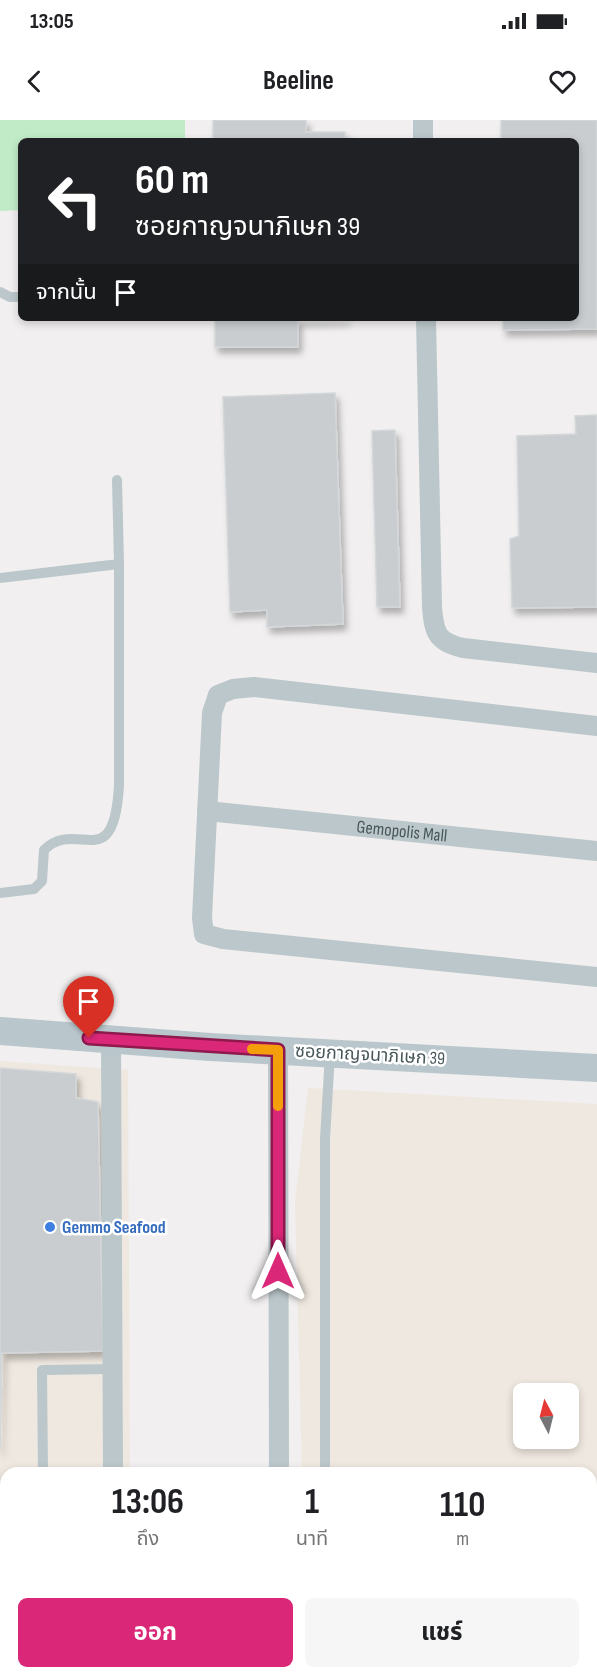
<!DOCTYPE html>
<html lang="th">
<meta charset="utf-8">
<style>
:root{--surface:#fff;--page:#f6f6f6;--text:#202124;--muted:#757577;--accent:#db2777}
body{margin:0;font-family:"Sofia Sans Condensed","Noto Sans Thai",sans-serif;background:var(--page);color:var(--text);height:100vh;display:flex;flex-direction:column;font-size:22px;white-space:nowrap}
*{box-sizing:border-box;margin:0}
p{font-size:20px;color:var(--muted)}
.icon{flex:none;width:33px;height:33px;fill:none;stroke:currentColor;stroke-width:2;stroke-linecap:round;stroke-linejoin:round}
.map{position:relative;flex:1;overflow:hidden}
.side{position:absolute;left:0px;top:1347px;width:597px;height:212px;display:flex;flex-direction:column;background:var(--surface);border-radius:18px 18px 0 0;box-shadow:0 3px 9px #0003}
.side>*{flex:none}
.banner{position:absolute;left:18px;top:18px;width:561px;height:183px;border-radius:9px;box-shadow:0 3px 9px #0003;background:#202124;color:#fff;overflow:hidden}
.needle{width:39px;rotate:353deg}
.controls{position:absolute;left:513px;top:1263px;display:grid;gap:12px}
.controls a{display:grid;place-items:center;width:66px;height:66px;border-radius:9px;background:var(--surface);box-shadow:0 3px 9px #0003;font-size:30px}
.pin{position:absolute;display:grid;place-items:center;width:51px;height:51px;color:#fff;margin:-62px -26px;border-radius:50% 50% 50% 0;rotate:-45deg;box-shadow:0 0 6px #0007}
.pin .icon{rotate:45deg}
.me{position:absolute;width:66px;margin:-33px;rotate:0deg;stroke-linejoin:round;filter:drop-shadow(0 0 4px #0008)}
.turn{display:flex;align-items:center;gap:21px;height:126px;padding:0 18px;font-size:27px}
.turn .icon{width:78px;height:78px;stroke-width:2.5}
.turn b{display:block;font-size:42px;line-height:51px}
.then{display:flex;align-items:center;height:57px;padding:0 18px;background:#0003;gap:12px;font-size:22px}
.eta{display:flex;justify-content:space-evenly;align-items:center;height:102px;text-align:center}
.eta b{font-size:36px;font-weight:700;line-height:42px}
.action{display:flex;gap:12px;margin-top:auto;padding:12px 18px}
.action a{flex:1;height:69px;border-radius:9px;background:var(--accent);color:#fff;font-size:24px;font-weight:700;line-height:69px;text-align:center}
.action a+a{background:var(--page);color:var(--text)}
.status{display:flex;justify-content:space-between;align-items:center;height:42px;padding:0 30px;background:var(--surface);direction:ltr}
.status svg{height:16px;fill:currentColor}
header{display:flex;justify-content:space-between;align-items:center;height:78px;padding:0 18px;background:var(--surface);font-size:27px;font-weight:700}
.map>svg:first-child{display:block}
.commercial{fill:#efe8e0;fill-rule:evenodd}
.green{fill:#c1ebc6}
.building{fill:#c9cdd0;stroke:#d3d7d9;stroke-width:1.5;filter:url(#shadow)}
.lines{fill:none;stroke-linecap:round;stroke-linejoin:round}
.lane{stroke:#bbc7ca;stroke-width:10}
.street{stroke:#bbc7ca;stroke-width:20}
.secondary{stroke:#b9c7cc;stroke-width:28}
.route-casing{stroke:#8e194d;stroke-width:15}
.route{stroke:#db2777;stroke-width:10}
.slow{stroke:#f59e0b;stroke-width:10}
.shop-dot{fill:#3f7fe0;stroke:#fff;stroke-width:2}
.labels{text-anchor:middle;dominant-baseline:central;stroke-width:5;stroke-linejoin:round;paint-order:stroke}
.street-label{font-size:18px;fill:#48575a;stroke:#fff}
.shop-label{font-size:18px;font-weight:bold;fill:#366cbe;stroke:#fff;text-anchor:start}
</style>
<div class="status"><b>13:05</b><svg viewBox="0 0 49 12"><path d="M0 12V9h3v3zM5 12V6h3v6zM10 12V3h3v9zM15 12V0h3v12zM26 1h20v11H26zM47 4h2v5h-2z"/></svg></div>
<header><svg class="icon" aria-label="back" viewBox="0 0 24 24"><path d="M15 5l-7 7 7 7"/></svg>Beeline<svg class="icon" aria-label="heart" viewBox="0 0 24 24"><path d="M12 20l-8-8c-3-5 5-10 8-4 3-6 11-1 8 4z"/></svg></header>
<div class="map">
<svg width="597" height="1558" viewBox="0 0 597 1558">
<defs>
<filter id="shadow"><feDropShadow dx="3.5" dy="6" stdDeviation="3" flood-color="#0004"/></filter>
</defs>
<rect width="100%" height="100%" fill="#f1efef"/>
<path class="commercial" d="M 0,941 L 128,950 L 130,1353 L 6,1353 L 6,1552 L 132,1552 L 132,1558 L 0,1557 Z
M 308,968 L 597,984 L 597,1558 L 295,1558 L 295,1552 L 591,1552 L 591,1353 L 302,1353 L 295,1081 ZM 524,1274 L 568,1274 L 568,1318 L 524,1318 Z"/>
<path class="green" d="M 0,0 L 185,0 L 185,21 L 21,21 L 21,90 L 0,91 Z"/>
<path class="building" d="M 213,0 L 306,0 L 306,12 L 345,12 L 345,21 L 213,21 Z
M 501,0 L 597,0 L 597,209 L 503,210 L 503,198 L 576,198 L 576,21 L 501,21 Z
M 215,198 L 346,198 L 346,199 L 298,200 L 298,227 L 215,227 Z
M 335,273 L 343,504 L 267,507 L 267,490 L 230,492 L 223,277 Z
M 597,295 L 597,487 L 512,488 L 510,419 L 519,416 L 517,316 L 576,314 L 575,296 Z
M 395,310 L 400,487 L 377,487 L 372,311 Z
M 0,948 L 76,954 L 76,978 L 98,982 L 103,1231 L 2,1233 L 0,1331 Z"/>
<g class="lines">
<path class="lane" d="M 0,172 L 10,177 L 21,177
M 0,458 L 119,444
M 0,773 L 34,769 L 42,761 L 44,730 C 77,697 114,758 119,665 L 119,444 L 117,360
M 43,1353 L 42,1250 L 113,1249
M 325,1353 L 325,1019 L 330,933
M 320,1558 L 320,1552"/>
<g class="street">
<path d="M 423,0 L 423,21"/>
<path d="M 426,198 L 432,487 C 434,513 437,522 463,528 L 597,543"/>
<path d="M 597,606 L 254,567 L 233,569 L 218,575 L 212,593 L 202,798 L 204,814 L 223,819 L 597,857"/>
<path id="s1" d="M 207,691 L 597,731"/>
<path d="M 111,920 L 113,1353"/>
<path d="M 278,930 L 279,1353"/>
<path d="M 115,1552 L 115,1558"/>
<path d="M 280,1552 L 280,1558"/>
</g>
<path class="secondary" d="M 0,911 L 210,927 L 597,948"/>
</g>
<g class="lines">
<defs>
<path id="route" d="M 89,918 L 278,930 L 278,1151"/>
</defs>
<use href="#route" class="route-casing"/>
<use href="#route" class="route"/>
<path class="slow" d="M 252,929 L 278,930 L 278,986"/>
</g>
<circle class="shop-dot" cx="50" cy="1107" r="6"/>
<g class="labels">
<g class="street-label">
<text stroke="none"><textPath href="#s1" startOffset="196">Gemopolis Mall</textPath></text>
<text transform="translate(370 935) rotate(3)">ซอยกาญจนาภิเษก 39</text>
</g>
<g class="shop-label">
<text x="62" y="1107">Gemmo Seafood</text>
</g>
</g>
</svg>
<div class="controls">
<a><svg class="needle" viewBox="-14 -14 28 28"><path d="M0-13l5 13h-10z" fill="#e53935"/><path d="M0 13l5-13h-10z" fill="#757577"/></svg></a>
</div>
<div class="pin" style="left:89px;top:918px;background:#d93025"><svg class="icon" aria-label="arrive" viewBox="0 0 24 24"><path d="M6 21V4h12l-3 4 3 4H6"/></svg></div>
<svg class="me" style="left:278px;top:1151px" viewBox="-20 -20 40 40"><path d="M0-17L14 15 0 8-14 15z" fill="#db2777" stroke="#fff" stroke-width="4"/></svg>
<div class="banner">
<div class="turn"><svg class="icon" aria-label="left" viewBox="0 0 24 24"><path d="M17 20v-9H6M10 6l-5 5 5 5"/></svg><div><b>60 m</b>ซอยกาญจนาภิเษก 39</div></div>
<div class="then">จากนั้น<svg class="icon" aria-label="arrive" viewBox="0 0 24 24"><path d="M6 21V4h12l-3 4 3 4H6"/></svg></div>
</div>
<section class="side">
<div class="eta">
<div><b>13:06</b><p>ถึง</p></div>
<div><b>1</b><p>นาที</p></div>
<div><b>110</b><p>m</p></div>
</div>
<div class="action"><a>ออก</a><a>แชร์</a></div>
</section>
</div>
